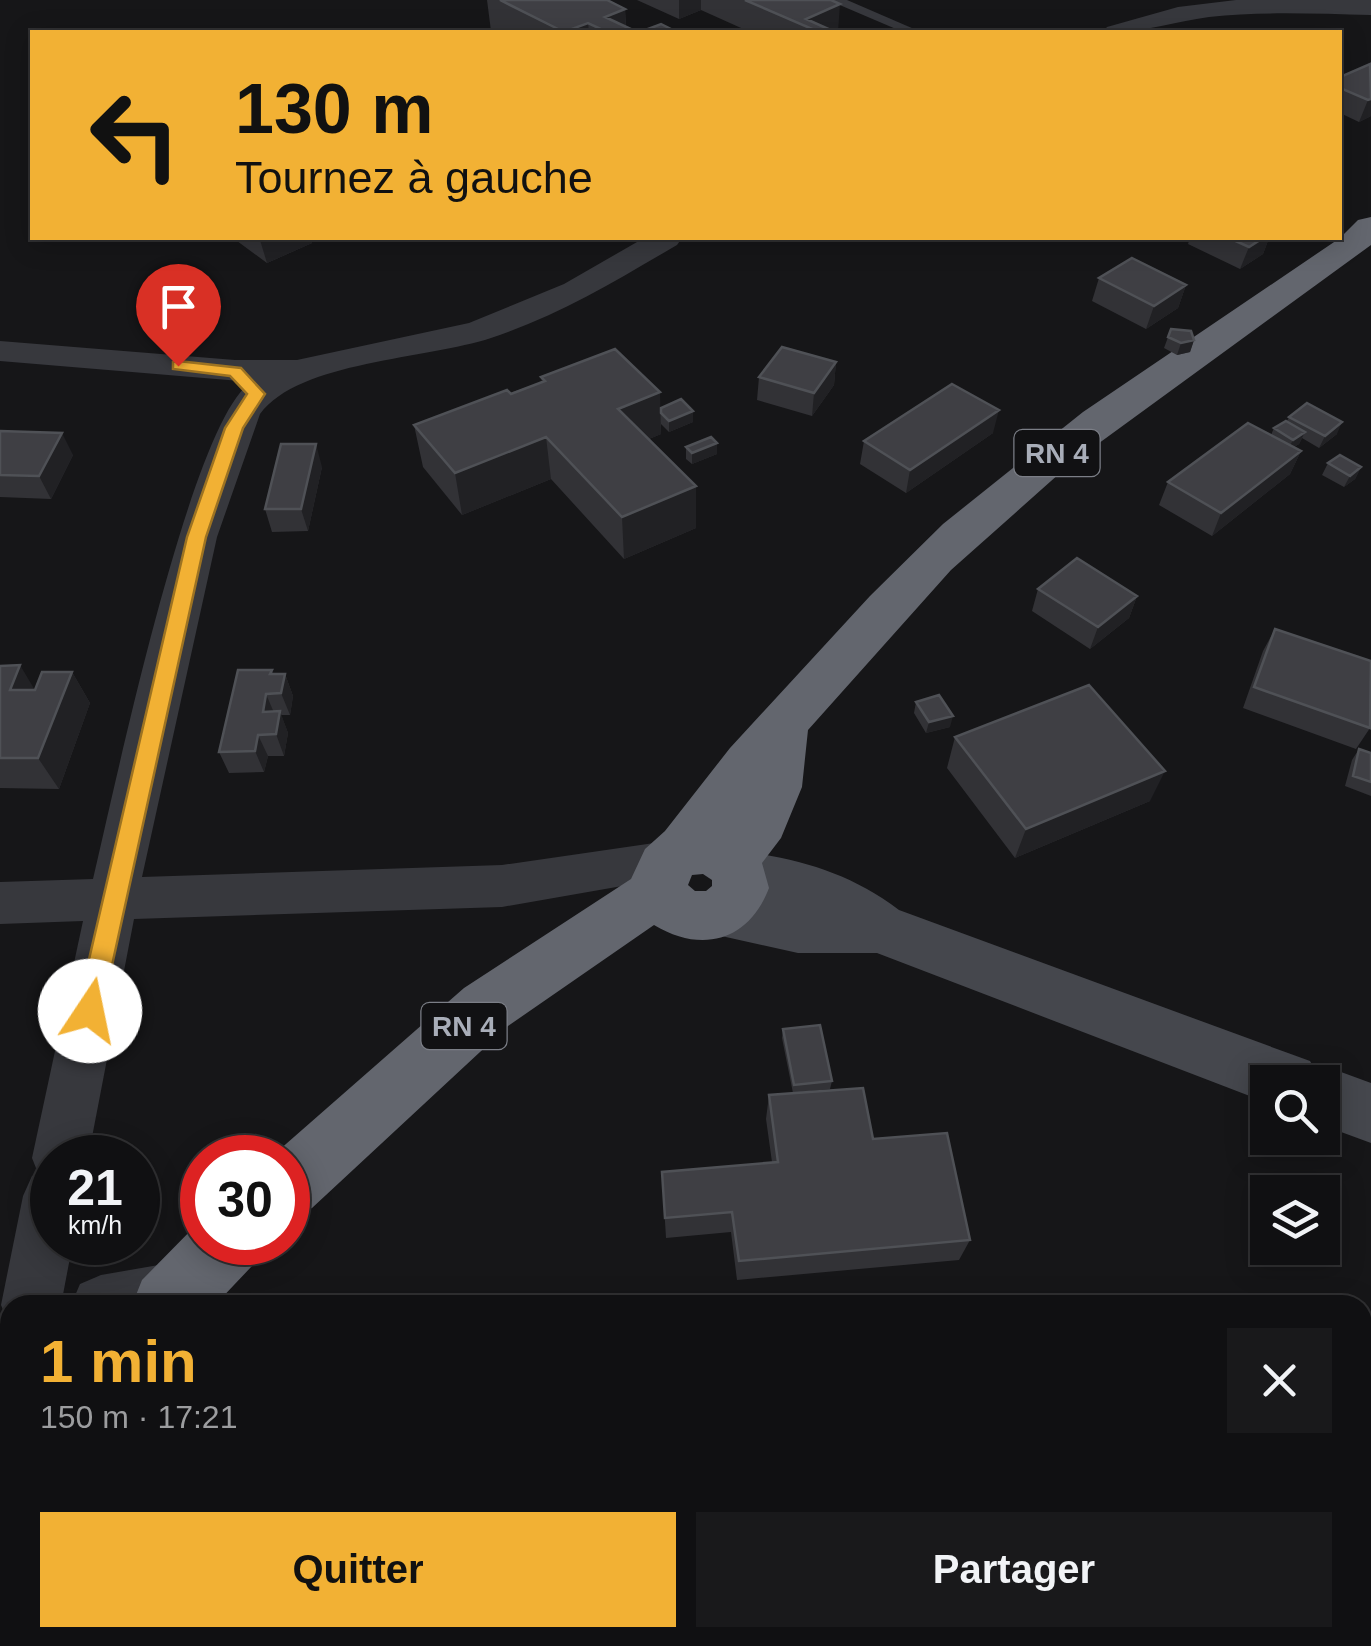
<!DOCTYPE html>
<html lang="fr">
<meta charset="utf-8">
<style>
:root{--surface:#101012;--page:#19191b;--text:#f1f3f6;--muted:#9c9d9f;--line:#303032;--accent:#f2b134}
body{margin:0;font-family:Arial,sans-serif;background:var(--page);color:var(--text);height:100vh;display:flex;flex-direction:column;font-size:38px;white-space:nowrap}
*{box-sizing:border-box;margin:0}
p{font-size:32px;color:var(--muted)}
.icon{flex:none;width:55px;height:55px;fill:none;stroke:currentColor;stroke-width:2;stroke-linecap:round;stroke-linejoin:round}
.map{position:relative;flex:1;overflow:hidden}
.panel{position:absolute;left:0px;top:1295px;width:1372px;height:352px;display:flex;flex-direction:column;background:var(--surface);border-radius:30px 30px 0 0;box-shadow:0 5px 25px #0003,0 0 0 2px var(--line)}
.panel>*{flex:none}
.guide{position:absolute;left:30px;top:30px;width:1312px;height:210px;border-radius:0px;box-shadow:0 5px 25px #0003,0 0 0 2px var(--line);background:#f2b134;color:#111;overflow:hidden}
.fabs{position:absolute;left:1250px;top:1065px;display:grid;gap:20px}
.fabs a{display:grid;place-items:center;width:90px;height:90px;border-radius:0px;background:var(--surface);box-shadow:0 5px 25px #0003,0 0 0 2px var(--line);font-size:50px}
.speed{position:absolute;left:30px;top:1135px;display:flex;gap:20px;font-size:50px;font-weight:700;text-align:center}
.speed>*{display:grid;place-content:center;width:130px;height:130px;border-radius:50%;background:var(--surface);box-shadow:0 5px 25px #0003,0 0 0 2px var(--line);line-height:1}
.speed small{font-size:25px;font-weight:400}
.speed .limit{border:15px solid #d22;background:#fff;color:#111}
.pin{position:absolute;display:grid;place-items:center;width:85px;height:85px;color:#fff;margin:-102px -42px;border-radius:50% 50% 50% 0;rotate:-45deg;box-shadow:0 0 10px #0007}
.pin .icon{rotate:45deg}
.me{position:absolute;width:110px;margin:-55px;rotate:11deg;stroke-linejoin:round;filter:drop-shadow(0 0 8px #0008)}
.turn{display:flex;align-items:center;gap:35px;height:210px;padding:0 40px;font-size:45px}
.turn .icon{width:130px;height:130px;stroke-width:2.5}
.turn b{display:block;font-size:70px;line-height:85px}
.round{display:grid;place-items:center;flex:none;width:105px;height:105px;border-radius:0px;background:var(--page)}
.headline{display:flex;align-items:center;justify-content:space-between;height:170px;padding:0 40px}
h1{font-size:60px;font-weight:600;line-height:75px;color:var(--accent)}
.primary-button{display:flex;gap:20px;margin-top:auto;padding:20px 40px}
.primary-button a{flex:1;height:115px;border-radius:0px;background:var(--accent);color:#111;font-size:40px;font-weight:600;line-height:115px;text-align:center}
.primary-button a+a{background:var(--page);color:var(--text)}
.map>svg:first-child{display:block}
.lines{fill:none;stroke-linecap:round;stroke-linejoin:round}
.lane{fill:#37383d;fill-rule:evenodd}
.street{fill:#37383d;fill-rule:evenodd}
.secondary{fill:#45474d;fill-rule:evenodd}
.highway{fill:#63666e;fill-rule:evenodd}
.wall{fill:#323236}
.shaded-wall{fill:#212124}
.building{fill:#3f3f44;stroke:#4f5156;stroke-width:2.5}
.route{fill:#f2b134;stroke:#9d7322;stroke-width:2.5}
.labels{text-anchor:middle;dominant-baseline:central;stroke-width:10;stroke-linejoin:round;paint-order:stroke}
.shield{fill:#111113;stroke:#7b7e86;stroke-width:2.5}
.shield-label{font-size:28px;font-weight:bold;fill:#a8adb8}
</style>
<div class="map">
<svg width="1371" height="1646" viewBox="0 0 1371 1646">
<rect width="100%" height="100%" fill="#161618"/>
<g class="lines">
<path class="lane" d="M 828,0 L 847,0 L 921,32 L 903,32 Z"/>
<path class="street" d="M 1236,0 L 1371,0 L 1371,15 C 1317,14 1263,11 1209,17 C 1173,22 1139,34 1103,32 L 1107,27 L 1178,7 Z
M 644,238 L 682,238 L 677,245 C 617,280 558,316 491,338 C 428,359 299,361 260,414 L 217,537 L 142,877 L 502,865 L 668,841 L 685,847 L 692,861 L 685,875 L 502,907 L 134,919 L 88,1158 L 52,1158 L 52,1242 L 73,1242 L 61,1305 L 10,1305 L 10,1326 L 1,1305 L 23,1196 L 32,1176 L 38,1173 L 32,1158 L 83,921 L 0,924 L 0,882 L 93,879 C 113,796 192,415 252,382 L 0,361 L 0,341 L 235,360 L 297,360 L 469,323 L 564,284 Z
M 176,1262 L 197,1271 L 206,1292 L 201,1305 L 71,1305 L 80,1284 L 101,1275 Z"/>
<path class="secondary" d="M 740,851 C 800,859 850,873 899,910 L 1288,1053 L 1310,1061 L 1314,1068 L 1322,1065 L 1371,1083 L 1371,1143 L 1322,1125 L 1322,1082 L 1268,1082 L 1268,1103 L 877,953 L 798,953 L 699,931 L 690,914 L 699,897 L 719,889 L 712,875 L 720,858 Z"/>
<path class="highway" d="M 1371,217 L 1371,245 L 1069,465 L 951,570 L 808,730 L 802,787 L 781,838 L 762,863 L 769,888 C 749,941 702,954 654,925 L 508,1026 L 312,1208 L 288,1217 L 288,1158 L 270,1158 L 464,988 L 631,879 L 645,849 L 665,831 L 730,748 L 870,596 L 943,524 L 1083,412 L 1340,238 L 1358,220 ZM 703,874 L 712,880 L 712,886 L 706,891 L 695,891 L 688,885 L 692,875 Z
M 202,1219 L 202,1242 L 262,1242 L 252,1266 L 215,1305 L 132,1305 L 142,1280 Z
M 10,1487 L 10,1576 L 0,1580 L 0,1491 Z"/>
</g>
<path class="wall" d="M 487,0 L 607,0 L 625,9 L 626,27 L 637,32 L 493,32 L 491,31 Z
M 637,0 L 831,0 L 838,32 L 750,32 L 701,10 L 679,19 Z
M 1371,64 L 1371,116 L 1359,122 L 1340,113 L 1340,77 Z
M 233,238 L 310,238 L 312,243 L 267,263 Z
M 1190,238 L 1269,238 L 1263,254 L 1240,269 L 1188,244 Z
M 1099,278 L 1186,285 L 1178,308 L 1146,329 L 1092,301 Z
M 1171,329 L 1194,340 L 1190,352 L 1177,355 L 1164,348 Z
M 836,362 L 834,385 L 812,416 L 757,400 L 759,377 Z
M 541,377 L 661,408 L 693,411 L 693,422 L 669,432 L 661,424 L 661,434 L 649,439 L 696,486 L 696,528 L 624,559 L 551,479 L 462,515 L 423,467 L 414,425 L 542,382 Z
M 1289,417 L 1337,434 L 1319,448 L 1302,438 L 1299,444 L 1294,447 L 1301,451 L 1290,474 L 1212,536 L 1159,505 L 1168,482 L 1271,435 L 1274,428 L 1287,421 Z
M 0,431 L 73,455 L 51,499 L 0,497 Z
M 993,433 L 906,493 L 860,464 L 864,441 Z
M 717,443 L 717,454 L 692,464 L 686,459 L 686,447 Z
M 1328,463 L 1361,467 L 1355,479 L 1344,487 L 1322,475 Z
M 322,467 L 308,531 L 272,532 L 265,509 Z
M 1038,589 L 1137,596 L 1129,618 L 1090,649 L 1032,611 Z
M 1275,629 L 1370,728 L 1356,749 L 1243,708 L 1263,651 Z
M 0,666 L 35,690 L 72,672 L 90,703 L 59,789 L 0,788 Z
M 272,670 L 273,674 L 285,674 L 293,696 L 290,715 L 281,715 L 288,733 L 284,756 L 268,756 L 264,772 L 229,773 L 219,752 Z
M 916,702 L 950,727 L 926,733 L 914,713 Z
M 955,737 L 1150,801 L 1015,858 L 947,768 Z
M 1359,749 L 1371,753 L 1371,796 L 1345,786 L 1352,760 Z
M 783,1029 L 832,1081 L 830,1089 L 801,1092 L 873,1139 L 970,1240 L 959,1260 L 737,1280 L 731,1232 L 666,1238 L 662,1172 L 772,1162 L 766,1119 L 769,1095 L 793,1093 L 782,1038 Z
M 1362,1342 L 1371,1346 L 1371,1499 L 1362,1495 Z"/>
<path class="shaded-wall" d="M 679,0 L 701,0 L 701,10 L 679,19 Z
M 840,4 L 838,32 L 819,32 L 806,19 Z
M 625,9 L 626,32 L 605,17 Z
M 588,23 L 589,32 L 564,32 Z
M 1371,99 L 1371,116 L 1359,122 L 1368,100 Z
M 267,238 L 310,238 L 312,243 L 267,263 L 260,240 Z
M 1263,238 L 1269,238 L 1263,254 L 1240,269 L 1249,247 Z
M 1186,285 L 1178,308 L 1146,329 L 1154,306 Z
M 1194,340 L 1190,352 L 1177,355 L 1181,343 Z
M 836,362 L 834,385 L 812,416 L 814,393 Z
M 660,392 L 661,434 L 620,451 L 618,409 Z
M 999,410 L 993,433 L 906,493 L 910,470 Z
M 693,411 L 693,422 L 669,432 L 669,421 Z
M 1342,422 L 1337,434 L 1319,448 L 1325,436 Z
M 1305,432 L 1299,444 L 1287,451 L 1293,440 Z
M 62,433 L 73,455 L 51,499 L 39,476 Z
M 546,437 L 551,479 L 462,515 L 455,473 Z
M 717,443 L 717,454 L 692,464 L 692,453 Z
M 316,444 L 322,467 L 308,531 L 301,509 Z
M 1301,451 L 1290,474 L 1212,536 L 1221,513 Z
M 1361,467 L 1355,479 L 1344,487 L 1350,476 Z
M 696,486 L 696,528 L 624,559 L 622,517 Z
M 1137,596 L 1129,618 L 1090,649 L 1098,627 Z
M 20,665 L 39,697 L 10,690 Z
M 72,672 L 90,703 L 59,789 L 38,758 Z
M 285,674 L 293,696 L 290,715 L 281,693 Z
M 266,694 L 275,715 L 263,712 Z
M 280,711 L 288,733 L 284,756 L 276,734 Z
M 953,716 L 950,727 L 926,733 L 929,722 Z
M 258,735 L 268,756 L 264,772 L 255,751 Z
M 1165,771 L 1150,801 L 1015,858 L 1026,829 Z"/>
<path class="building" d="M 500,0 L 607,0 L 625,9 L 605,17 L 637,32 L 607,32 L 588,23 L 564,32 Z
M 745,0 L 831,0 L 840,4 L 806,19 L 835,32 L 819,32 Z
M 661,24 L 677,32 L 640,32 Z
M 1370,64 L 1371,99 L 1368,100 L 1340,88 L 1340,77 Z
M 1229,238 L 1263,238 L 1249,247 Z
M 1132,258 L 1186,285 L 1154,306 L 1099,278 Z
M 1171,329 L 1191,331 L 1194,340 L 1181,343 L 1168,337 Z
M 782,347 L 836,362 L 814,393 L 759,377 Z
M 615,349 L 660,392 L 618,409 L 696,486 L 622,517 L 546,437 L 455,473 L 414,425 L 507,390 L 511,394 L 545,381 L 541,377 Z
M 952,384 L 999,410 L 910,470 L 864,441 Z
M 681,399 L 693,411 L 669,421 L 661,413 L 661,408 Z
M 1307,403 L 1342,422 L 1325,436 L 1289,417 Z
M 1286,421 L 1305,432 L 1293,440 L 1274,428 Z
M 1248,423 L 1301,451 L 1221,513 L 1168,482 Z
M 0,431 L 62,433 L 39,476 L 0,475 Z
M 711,437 L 717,443 L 692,453 L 686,447 Z
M 281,444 L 316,444 L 301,509 L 265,509 Z
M 1340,455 L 1361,467 L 1350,476 L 1328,463 Z
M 1077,558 L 1137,596 L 1098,627 L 1038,589 Z
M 1275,629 L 1371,661 L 1370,728 L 1254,687 Z
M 20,665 L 10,690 L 35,690 L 42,672 L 72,672 L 38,758 L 0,758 L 0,666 Z
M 238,670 L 272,670 L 270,674 L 285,674 L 281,693 L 266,694 L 263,712 L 280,711 L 276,734 L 258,735 L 255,751 L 219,752 Z
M 1089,685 L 1165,771 L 1026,829 L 955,737 Z
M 939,695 L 953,716 L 929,722 L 916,702 Z
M 1359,749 L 1371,753 L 1371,782 L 1353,776 Z
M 820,1025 L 832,1081 L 794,1085 L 783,1029 Z
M 863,1088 L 873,1139 L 947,1133 L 970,1240 L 739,1261 L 732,1212 L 665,1218 L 662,1172 L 778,1162 L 769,1095 Z
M 1362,1342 L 1371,1346 L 1371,1474 L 1362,1470 Z"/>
<path class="route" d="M 178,361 L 241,368 L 265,394 L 243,428 L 206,537 L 102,1011 L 99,1019 L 90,1023 L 81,1019 L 77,1011 L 187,537 L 225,428 L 247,394 L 230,376 L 173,369 L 173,362 Z"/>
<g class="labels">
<g class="shield">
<rect x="1014.5" y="430" width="85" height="46" rx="8"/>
<rect x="421.5" y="1003" width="85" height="46" rx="8"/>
</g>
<g class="shield-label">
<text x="1057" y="453">RN 4</text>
<text x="464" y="1026">RN 4</text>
</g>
</g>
</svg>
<div class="fabs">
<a><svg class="icon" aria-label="search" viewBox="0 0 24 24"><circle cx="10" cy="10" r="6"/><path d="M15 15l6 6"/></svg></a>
<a><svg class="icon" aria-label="layers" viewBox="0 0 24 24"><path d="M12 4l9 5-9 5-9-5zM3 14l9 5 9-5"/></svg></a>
</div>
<div class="speed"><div>21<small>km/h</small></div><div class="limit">30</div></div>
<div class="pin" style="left:178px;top:366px;background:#d93025"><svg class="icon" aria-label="arrive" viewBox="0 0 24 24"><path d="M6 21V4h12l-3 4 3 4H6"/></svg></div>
<svg class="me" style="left:90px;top:1011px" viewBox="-20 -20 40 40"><circle r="19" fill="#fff"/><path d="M0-13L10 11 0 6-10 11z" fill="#f2b134"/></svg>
<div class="guide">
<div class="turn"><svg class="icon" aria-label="left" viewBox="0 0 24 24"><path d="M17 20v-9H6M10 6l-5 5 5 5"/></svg><div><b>130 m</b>Tournez à gauche</div></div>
</div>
<section class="panel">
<div class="headline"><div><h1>1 min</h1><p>150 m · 17:21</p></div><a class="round"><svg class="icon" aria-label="close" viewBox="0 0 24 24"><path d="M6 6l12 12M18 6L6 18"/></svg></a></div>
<div class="primary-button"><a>Quitter</a><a>Partager</a></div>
</section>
</div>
